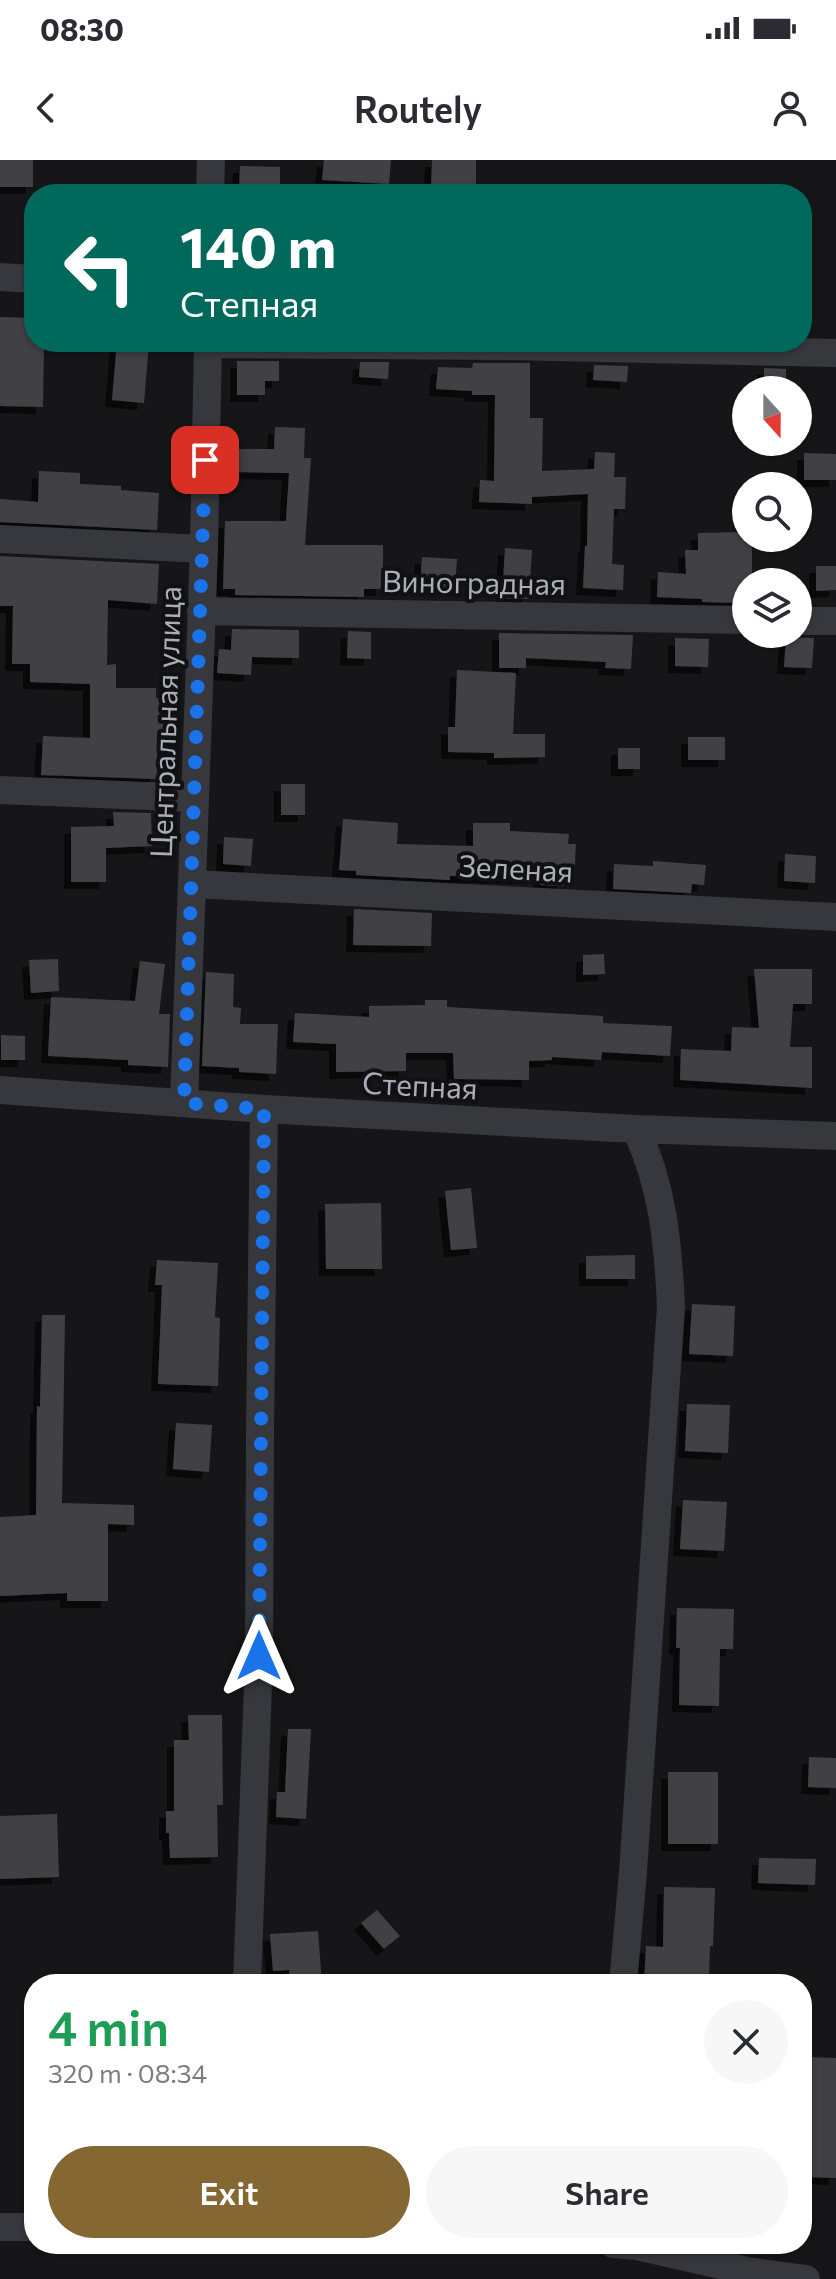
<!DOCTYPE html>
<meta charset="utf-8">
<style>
:root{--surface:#fff;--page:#f7f7f7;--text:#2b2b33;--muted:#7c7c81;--accent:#856733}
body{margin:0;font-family:Commissioner,sans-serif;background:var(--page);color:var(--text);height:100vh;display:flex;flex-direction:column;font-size:30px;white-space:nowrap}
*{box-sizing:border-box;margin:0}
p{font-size:26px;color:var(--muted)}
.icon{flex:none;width:44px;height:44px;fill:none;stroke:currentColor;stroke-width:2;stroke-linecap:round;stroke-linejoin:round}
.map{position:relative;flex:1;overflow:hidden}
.side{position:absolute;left:24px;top:1814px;width:788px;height:280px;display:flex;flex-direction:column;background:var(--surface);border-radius:32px;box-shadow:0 2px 6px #0004}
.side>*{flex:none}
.guide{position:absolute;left:24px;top:24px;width:788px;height:168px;border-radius:32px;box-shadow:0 2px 6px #0004;background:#00695c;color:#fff;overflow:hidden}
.needle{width:52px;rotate:159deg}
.buttons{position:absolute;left:732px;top:216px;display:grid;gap:16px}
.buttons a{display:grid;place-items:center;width:80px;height:80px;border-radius:50%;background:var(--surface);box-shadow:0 2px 6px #0004;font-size:40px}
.pin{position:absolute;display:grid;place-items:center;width:68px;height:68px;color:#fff;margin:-34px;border-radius:16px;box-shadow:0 4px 12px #0006}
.me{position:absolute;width:88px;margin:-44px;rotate:0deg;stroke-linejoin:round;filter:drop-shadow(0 0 6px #0008)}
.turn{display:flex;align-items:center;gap:28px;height:168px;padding:0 24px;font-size:36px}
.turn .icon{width:104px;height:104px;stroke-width:2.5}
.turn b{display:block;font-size:56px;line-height:68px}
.round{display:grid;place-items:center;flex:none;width:84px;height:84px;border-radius:42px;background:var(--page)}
.headline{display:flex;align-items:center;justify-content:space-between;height:136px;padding:0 24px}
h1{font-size:48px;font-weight:600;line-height:60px;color:#1e9e55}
.cta{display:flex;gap:16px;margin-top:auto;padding:16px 24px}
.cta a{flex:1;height:92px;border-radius:48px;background:var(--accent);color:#fff;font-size:32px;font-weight:600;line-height:92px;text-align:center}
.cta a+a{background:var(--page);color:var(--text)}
.status{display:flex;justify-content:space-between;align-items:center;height:56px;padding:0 40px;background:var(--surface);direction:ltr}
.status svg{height:22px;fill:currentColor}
header{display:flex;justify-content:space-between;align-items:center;height:104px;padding:0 24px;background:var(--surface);font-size:36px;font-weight:600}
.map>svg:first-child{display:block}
.building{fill:#404145;filter:url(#shadow)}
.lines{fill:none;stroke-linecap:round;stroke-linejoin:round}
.minor{stroke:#37383d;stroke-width:28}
.route{stroke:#1a73e8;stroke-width:14;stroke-dasharray:0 25.2}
.labels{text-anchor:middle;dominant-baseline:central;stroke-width:8;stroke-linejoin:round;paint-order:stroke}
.street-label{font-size:30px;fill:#a8adb8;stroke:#111113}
</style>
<div class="status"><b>08:30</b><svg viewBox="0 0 49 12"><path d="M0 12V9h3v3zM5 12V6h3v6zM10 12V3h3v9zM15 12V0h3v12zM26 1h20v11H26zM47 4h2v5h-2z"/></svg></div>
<header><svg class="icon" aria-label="back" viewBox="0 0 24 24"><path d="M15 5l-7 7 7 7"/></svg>Routely<svg class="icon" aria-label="person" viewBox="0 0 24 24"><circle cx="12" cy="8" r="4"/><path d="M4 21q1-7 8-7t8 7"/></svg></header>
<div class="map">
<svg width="836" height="2119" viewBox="0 0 836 2119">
<defs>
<filter id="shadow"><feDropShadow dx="-7" dy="7" stdDeviation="0" flood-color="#0009"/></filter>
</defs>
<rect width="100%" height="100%" fill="#161618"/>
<path class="building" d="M 0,0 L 33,0 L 33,27 L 0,27 Z
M 324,0 L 391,0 L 389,24 L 322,20 Z
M 432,0 L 476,0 L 476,31 L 431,30 Z
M 240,6 L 280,7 L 280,34 L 239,34 Z
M 0,157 L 34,158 L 33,182 L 44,182 L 43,247 L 0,246 Z
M 117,182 L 149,182 L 144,243 L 112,240 Z
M 237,201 L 279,201 L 279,221 L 265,221 L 265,235 L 237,235 Z
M 360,202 L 389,202 L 388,219 L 359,217 Z
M 473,203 L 530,203 L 530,258 L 543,258 L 542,311 L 594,309 L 595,292 L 615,293 L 614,317 L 626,317 L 625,349 L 614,349 L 612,404 L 624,405 L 623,430 L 583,428 L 585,386 L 587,386 L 588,334 L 532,337 L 532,344 L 479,342 L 480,320 L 494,321 L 495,235 L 472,235 L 472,231 L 436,229 L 438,207 L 472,208 Z
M 594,205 L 628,206 L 627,222 L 593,220 Z
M 764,208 L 786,209 L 786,230 L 764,230 Z
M 275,267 L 305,268 L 304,298 L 311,298 L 305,385 L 383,385 L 383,429 L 364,429 L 364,437 L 235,435 L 235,429 L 223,429 L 225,361 L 286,361 L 289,313 L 232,312 L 232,289 L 274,289 Z
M 804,293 L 836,294 L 836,320 L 804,320 Z
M 39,311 L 80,313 L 80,324 L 121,326 L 121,330 L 159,333 L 157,370 L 0,362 L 0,339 L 38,342 Z
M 746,372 L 746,378 L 752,378 L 752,422 L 746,422 L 746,443 L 702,442 L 702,439 L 657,437 L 658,412 L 686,414 L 685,390 L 698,390 L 698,373 Z
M 505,388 L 532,390 L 529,439 L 502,439 Z
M 0,396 L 159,404 L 157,444 L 108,440 L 107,505 L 116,504 L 116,528 L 156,528 L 156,538 L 170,538 L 170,574 L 157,574 L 157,619 L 41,615 L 43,576 L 90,578 L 90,524 L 30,522 L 30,504 L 12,504 L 13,446 L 0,446 Z
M 422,397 L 457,399 L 455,429 L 420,427 Z
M 816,406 L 836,406 L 836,430 L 816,431 Z
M 232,469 L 299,470 L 299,498 L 252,497 L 251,515 L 217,513 L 219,489 L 231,490 Z
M 348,471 L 371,472 L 371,499 L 347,498 Z
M 499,473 L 633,475 L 631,509 L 605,508 L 606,502 L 526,498 L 526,508 L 499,508 Z
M 786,477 L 814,478 L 812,508 L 784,507 Z
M 675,478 L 709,479 L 708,507 L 675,506 Z
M 457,510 L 516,513 L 513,574 L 545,574 L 545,597 L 494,598 L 494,593 L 448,592 L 448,567 L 455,567 Z
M 688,577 L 725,577 L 725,600 L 688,600 Z
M 618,588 L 640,588 L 640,609 L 618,609 Z
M 281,624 L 305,624 L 305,655 L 281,655 Z
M 113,652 L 151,653 L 152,686 L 106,688 L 106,722 L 71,722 L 71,667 L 114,666 Z
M 343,659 L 398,663 L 397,684 L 473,686 L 473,663 L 510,663 L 510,671 L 569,674 L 568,684 L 576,684 L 574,719 L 564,719 L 564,726 L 540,725 L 541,717 L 450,716 L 450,720 L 356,715 L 356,711 L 339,710 Z
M 224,677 L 253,679 L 251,706 L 223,704 Z
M 785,694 L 816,696 L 815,723 L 784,721 Z
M 653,701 L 706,705 L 704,725 L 692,724 L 691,733 L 613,729 L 614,704 L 653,706 Z
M 354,749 L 432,753 L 431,786 L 353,785 Z
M 604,794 L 605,814 L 583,815 L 583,795 Z
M 58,799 L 59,831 L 31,833 L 29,800 Z
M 140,801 L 165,804 L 159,854 L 170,854 L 168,907 L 128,905 L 128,900 L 48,896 L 51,837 L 135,841 Z
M 754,809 L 812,809 L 812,844 L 793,844 L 790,887 L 812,887 L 812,928 L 680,920 L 681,889 L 731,891 L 732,867 L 759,868 Z
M 206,812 L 234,814 L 233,847 L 241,848 L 240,864 L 278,864 L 276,914 L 239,912 L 239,908 L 202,906 Z
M 425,840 L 447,840 L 447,847 L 603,856 L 603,863 L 672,866 L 670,896 L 602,892 L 601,900 L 552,897 L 552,900 L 529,901 L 529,920 L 454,919 L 453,893 L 406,893 L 406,911 L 336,912 L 336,884 L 293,882 L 295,853 L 369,857 L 369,846 L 425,845 Z
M 1,875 L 25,876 L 25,900 L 1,900 Z
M 471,1028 L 477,1088 L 451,1090 L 445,1031 Z
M 381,1043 L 382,1109 L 326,1109 L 325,1044 Z
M 635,1095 L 635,1119 L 586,1119 L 586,1096 Z
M 157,1100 L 218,1103 L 215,1157 L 220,1158 L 218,1226 L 158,1224 L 162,1125 L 155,1125 Z
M 692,1144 L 735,1146 L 733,1196 L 689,1194 Z
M 42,1155 L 65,1155 L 62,1343 L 134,1345 L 134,1365 L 108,1364 L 108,1441 L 67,1441 L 67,1433 L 0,1436 L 0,1357 L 36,1355 L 37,1246 L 40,1247 Z
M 687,1244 L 730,1245 L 728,1293 L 685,1291 Z
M 176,1263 L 212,1265 L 209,1312 L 173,1309 Z
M 683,1340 L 727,1342 L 724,1391 L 680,1389 Z
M 677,1448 L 734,1449 L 733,1489 L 720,1489 L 719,1546 L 679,1545 L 680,1488 L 676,1488 Z
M 188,1555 L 222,1555 L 223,1645 L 217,1645 L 218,1697 L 170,1698 L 169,1673 L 166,1673 L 166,1651 L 174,1651 L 174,1580 L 189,1580 Z
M 288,1569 L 311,1569 L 306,1659 L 276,1657 L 277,1632 L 285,1632 Z
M 809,1597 L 836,1598 L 836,1628 L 808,1627 Z
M 668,1612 L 718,1612 L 718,1684 L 668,1684 Z
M 57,1654 L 59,1717 L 0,1719 L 0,1656 Z
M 759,1698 L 816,1699 L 815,1725 L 758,1723 Z
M 664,1727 L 715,1728 L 713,1786 L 710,1786 L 709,1816 L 688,1814 L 688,1824 L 644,1824 L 646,1786 L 663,1787 Z
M 377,1750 L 400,1776 L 384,1789 L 361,1763 Z
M 318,1771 L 322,1824 L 290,1824 L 289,1810 L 273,1811 L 270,1774 Z
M 809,1897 L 836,1898 L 836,2018 L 802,2017 Z"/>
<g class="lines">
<path class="minor" d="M 210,34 L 211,0
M 0,117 L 34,119
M 208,184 L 507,186 L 836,193
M 0,379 L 204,389
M 201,451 L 746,460
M 798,461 L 836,461
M 0,630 L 195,638
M 192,724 L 836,757
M 0,930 L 264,949 L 636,969 L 836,976
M 184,943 L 204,389 L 208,182
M 247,1824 L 259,1496 L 260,1273 L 264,949
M 623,1824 L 633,1712 L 671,1146 C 668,1083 663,1027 636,969
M 0,2067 L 34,2067
M 613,2084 L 637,2086 L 747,2111 L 806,2119"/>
</g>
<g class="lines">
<path class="route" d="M 205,300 L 184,943 L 264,949 L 259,1496"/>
</g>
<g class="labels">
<g class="street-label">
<text transform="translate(474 421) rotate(1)">Виноградная</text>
<text transform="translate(164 562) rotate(-88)">Центральная улица</text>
<text transform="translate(516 707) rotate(3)">Зеленая</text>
<text transform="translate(420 924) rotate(3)">Степная</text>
</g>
</g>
</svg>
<div class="buttons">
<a><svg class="needle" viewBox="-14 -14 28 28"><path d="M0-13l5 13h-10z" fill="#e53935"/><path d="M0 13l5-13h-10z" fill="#7c7c81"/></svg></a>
<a><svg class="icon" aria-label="search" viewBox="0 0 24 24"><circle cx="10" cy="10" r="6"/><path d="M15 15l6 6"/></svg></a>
<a><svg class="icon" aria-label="layers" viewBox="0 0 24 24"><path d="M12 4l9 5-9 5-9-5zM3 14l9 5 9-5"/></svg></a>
</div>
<div class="pin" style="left:205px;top:300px;background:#d93025"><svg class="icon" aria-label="arrive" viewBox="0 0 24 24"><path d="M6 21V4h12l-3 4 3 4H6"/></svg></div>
<svg class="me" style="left:259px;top:1496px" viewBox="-20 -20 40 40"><path d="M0-17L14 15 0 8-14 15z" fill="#1a73e8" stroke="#fff" stroke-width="4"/></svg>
<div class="guide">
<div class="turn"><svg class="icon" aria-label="left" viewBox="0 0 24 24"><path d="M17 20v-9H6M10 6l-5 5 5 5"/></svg><div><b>140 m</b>Степная</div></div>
</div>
<section class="side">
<div class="headline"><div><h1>4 min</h1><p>320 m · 08:34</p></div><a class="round"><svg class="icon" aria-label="close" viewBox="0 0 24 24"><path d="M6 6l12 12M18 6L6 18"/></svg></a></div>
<div class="cta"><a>Exit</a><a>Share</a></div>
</section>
</div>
